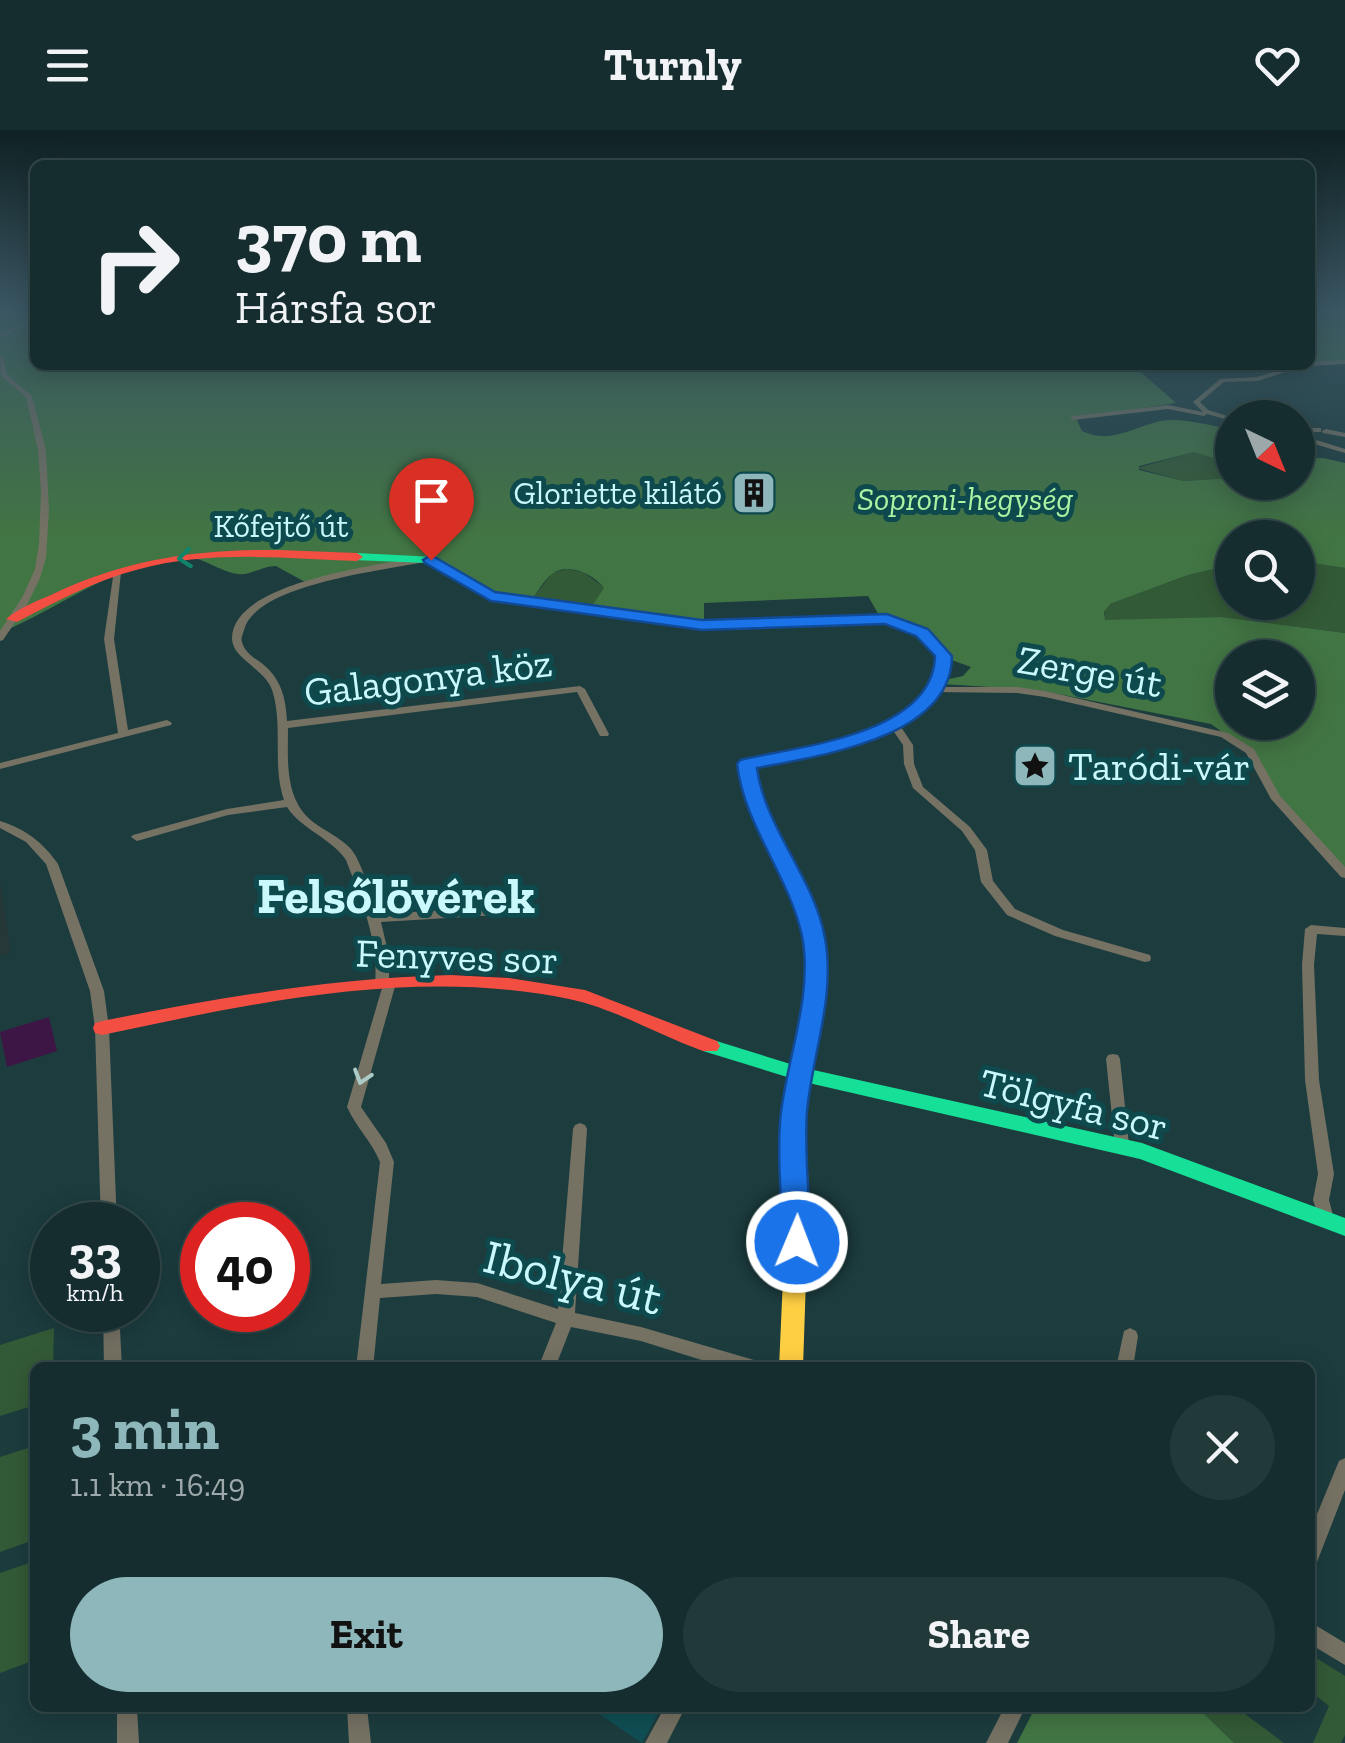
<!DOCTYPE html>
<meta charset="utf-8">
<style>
:root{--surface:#152d2e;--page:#22393a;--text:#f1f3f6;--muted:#9da8aa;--line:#34494a;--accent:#8db7ba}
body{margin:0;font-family:"Zilla Slab",serif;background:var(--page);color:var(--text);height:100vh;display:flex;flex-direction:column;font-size:38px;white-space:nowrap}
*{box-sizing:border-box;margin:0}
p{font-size:32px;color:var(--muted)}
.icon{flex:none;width:55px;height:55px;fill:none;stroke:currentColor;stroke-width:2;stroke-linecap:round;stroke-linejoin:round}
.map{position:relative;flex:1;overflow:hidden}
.panel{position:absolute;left:30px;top:1232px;width:1285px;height:350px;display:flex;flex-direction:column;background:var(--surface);border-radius:15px;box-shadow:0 5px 25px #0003,0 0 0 2px var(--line)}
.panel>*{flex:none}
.banner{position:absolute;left:30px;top:30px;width:1285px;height:210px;border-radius:15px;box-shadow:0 5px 25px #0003,0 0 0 2px var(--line);background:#152d2e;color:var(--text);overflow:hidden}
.needle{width:65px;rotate:137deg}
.fabs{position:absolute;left:1215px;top:270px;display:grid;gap:20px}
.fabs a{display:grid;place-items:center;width:100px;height:100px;border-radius:50%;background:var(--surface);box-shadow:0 5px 25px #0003,0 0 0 2px var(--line);font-size:50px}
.speed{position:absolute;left:30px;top:1072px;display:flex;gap:20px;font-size:50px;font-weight:700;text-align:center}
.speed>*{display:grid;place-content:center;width:130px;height:130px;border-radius:50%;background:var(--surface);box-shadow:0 5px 25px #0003,0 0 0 2px var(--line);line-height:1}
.speed small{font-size:25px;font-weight:400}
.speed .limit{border:15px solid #d22;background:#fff;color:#111}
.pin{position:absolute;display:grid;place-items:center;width:85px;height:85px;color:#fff;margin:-102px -42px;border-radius:50% 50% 50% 0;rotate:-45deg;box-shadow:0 0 10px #0007}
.pin .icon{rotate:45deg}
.me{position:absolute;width:110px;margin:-55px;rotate:1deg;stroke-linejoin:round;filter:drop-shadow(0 0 8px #0008)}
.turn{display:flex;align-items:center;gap:35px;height:210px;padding:0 40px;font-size:45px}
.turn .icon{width:130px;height:130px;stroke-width:2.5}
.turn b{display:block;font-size:70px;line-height:85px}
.round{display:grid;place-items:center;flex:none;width:105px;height:105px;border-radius:52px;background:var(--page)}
.overview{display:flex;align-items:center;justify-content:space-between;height:170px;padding:0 40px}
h1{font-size:60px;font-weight:700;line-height:75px;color:var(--accent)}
.action{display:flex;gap:20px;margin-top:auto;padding:20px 40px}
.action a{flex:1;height:115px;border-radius:60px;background:var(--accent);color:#111;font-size:40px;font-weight:700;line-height:115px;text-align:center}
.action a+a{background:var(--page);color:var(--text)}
header{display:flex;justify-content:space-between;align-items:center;height:130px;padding:0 40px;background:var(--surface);font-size:45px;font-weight:700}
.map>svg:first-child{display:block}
.built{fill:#0f4f54}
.green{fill:#335a36}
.forest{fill:#427544;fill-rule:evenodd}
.water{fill:#3e1646}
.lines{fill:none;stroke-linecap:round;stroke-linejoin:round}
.street{fill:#757264;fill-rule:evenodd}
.fast{fill:#16e098;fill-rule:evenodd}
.slow{fill:#ffcf43;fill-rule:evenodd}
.jam{fill:#f24e42;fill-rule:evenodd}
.shaded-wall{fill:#263837}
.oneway{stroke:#11856b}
.oneway2{stroke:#accac7}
.route{fill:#1a73e8;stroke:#114b97;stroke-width:2.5}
.labels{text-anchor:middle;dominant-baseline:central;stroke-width:10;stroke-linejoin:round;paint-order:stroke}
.far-poi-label{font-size:32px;fill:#caf9fd;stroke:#0d494d;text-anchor:end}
.far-park-label{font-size:32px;font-style:italic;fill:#a8f4a3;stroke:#0d494d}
.far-street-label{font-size:32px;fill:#caf9fd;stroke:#0d494d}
.street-label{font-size:40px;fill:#caf9fd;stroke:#0d494d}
.poi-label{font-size:40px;fill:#caf9fd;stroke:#0d494d;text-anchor:start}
.near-street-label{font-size:48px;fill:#caf9fd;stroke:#0d494d}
.district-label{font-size:50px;font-weight:bold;fill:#caf9fd;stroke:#0d494d}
</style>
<header><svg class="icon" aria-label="menu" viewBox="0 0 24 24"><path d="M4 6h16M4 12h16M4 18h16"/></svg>Turnly<svg class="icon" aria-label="heart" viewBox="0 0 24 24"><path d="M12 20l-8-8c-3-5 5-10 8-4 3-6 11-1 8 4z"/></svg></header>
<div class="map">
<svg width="1345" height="1613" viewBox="0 0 1345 1613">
<rect width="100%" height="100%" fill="#1c3c3e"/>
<path class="built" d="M 590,1578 L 661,1578 L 642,1613 Z"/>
<path class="green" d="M 1194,322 L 1232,334 L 1232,348 L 1184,351 L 1137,338 Z
M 1298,431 L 1345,438 L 1345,503 L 1221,487 L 1104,491 L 1105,478 L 1110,474 L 1188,445 L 1232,435 L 1232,472 L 1298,472 Z
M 567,439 L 583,442 L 605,458 L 590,479 L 531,471 L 552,443 Z
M 54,1198 L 53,1237 L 35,1238 L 35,1275 L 0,1286 L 0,1215 Z
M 28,1318 L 28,1412 L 0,1422 L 0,1327 Z
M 35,1431 L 35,1530 L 0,1543 L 0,1443 Z
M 1310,1524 L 1345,1546 L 1345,1605 L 1341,1613 L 1313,1613 L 1329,1576 L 1310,1561 Z
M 1198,1578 L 1237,1578 L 1284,1613 L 1234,1613 Z"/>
<path class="forest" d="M 0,179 L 35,179 L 35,235 L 1142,235 L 1135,237 L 1176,273 L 1076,288 L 1082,301 C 1114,316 1138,293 1168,290 C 1189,289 1212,296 1232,299 L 1232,334 L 1194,322 L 1139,336 L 1139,340 L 1184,351 L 1232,348 L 1232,352 L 1298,352 L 1298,329 L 1323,328 L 1345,333 L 1345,438 L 1298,431 L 1298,408 L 1232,408 L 1232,435 L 1188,445 L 1110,474 L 1104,482 L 1105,490 L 1221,487 L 1345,503 L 1345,745 L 1272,665 L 1248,621 L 1211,594 L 1038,560 L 942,554 L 945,550 L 963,546 L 971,537 L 946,528 L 910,491 L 880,487 L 868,466 L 704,473 L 704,492 L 590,479 L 604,458 C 593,444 568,432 552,444 C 544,450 537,463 531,471 L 497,467 L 431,430 L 305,452 L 276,436 C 263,436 249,446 238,444 C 217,441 201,424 178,427 C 114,434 60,478 0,503 ZM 1232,528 L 1298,528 L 1298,592 L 1232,592 Z
M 1310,179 L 1345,179 L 1345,232 L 1310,234 Z
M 1035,1578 L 1198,1578 L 1234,1613 L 1017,1613 Z"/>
<path class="water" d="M 49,887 L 57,921 L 7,937 L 0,902 Z"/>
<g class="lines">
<path class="street" d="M 35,190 L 35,194 L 0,207 L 0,203 Z
M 0,226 L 3,228 L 7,245 L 32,266 L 46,320 L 49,380 L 46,428 L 40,448 L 27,475 L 3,510 L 0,511 L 0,501 L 23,466 L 35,439 L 39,414 L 41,362 L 38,320 L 26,267 L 1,246 Z
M 1345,230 L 1345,234 L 1310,236 L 1307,235 L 1310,235 L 1310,232 Z
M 1296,235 L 1306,235 L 1258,251 L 1224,252 L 1200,272 L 1208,280 L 1234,288 L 1232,288 L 1232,291 L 1207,284 L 1204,286 L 1168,279 L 1073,290 L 1070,288 L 1073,286 L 1168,275 L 1203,282 L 1193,272 L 1220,249 L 1257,247 Z
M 1298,298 L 1321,298 L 1321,302 L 1307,302 L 1310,308 L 1345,319 L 1345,323 L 1304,311 L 1298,302 Z
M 1326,299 L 1345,303 L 1345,307 L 1323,303 L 1322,301 Z
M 421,427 L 425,430 L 424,432 C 382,441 256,454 244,500 C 242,507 240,508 243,515 C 247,525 258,530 265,536 C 282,551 286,570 287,591 L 580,556 L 585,559 L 609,604 L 608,606 L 600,606 L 577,562 L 288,598 C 288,630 284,669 313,692 C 325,701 341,708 351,719 C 362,732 371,767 378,784 L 513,776 L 519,780 L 513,784 L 381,792 L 389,826 L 389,849 L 395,850 L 396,853 L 361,977 L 386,1013 L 394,1032 L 381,1154 L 436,1150 L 477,1153 L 558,1179 L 573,999 L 575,995 L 580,993 L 585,995 L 587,999 L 575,1183 L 641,1197 L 754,1230 L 760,1232 L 762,1238 L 727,1238 L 641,1211 L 571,1197 L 555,1238 L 538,1238 L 556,1193 L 477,1167 L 436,1164 L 380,1168 L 373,1238 L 356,1238 L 380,1032 C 372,1012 356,997 347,977 L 382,858 L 375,854 C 379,810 361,770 346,730 C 330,707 302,700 287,677 L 228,685 L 137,711 L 131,707 L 133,705 L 227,679 L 284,670 C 272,635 283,598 273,563 C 267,539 233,530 232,509 C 231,452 379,435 421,427 Z
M 114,440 L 121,442 L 114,509 L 128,600 L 167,590 L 172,593 L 171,595 L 0,639 L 0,633 L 118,603 L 104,509 Z
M 936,557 L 1017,557 L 1045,561 L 1228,603 L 1254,619 L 1280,666 L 1345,737 L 1345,748 L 1341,747 L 1271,669 L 1246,623 L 1221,607 L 1045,567 L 1017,563 L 933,562 L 931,560 Z
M 895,593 L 899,594 L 913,615 L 914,634 L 923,657 L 970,697 L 987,720 L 993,751 L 1015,779 L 1063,800 L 1150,825 L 1151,828 L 1150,831 L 1145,832 L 1055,806 L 1007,785 L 981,752 L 975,720 L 962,701 L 913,658 L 904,634 L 903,615 L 890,596 Z
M 0,691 C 25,699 43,712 58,734 L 104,861 L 109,898 L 117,1095 L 101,1095 L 95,898 L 90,861 L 46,734 L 26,712 L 0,698 Z
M 1311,795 L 1345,798 L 1345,806 L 1317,804 L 1314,835 L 1319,950 L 1334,1044 L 1329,1070 L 1334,1089 L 1331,1094 L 1326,1095 L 1321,1094 L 1313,1070 L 1318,1044 L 1305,950 L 1302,835 L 1305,799 Z
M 1113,924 L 1118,925 L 1120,929 L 1129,1015 L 1127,1019 L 1122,1021 L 1117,1019 L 1115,1015 L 1106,929 L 1108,925 Z
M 103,1180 L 119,1180 L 122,1238 L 104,1238 Z
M 1130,1198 L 1136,1201 L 1138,1206 L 1133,1238 L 1116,1238 L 1124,1201 Z
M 1345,1328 L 1345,1360 L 1317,1432 L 1310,1435 L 1310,1401 L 1339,1331 Z
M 1310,1492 L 1345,1513 L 1345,1535 L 1310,1514 Z
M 117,1578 L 137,1578 L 139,1613 L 117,1613 Z
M 347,1578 L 367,1578 L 371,1613 L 349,1613 Z
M 664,1578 L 685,1578 L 667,1613 L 645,1613 Z
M 1004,1578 L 1025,1578 L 1008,1613 L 986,1613 Z"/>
<path class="fast" d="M 357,423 L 435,427 L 494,463 L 703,491 L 884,485 C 910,490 937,500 948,526 C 955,542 945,557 934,568 C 889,619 818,623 755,637 L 770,687 L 809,771 L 801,777 L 793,771 L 748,670 L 740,634 L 747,630 C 810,616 881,612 926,561 C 935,551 940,538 934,525 C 924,503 897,494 875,492 L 703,499 L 491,470 L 428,433 L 353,430 L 351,427 Z
M 710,909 L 800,937 L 1142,1013 L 1345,1088 L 1345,1106 L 1140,1029 L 800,951 L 703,921 L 700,916 L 703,911 Z"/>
<path class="slow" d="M 801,765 L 809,771 L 823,808 L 822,884 L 804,983 L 809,1058 L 803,1238 L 779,1238 L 787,1058 L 784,983 L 804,884 L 805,808 L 793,771 Z"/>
<path class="jam" d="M 279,420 L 357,423 L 363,427 L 357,431 C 284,428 207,420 136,440 C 94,451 55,472 17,492 L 6,489 C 19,478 37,471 53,464 C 126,429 198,419 279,420 Z
M 450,845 L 509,848 L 585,860 L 717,911 L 720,916 L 717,921 L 703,921 C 658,905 616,879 569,869 C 415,837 253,873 102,905 L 95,903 L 93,898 L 95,893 L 102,891 C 218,868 332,848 450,845 Z"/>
</g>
<path class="shaded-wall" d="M 0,750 L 11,823 L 0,826 Z"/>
<defs><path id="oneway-chevron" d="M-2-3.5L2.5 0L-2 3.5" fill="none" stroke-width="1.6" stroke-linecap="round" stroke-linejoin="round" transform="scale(2.5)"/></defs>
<use class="oneway" href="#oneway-chevron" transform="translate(185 428) rotate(174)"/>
<use class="oneway2" href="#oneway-chevron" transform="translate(362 947) rotate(107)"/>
<linearGradient id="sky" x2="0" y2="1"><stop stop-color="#0f2122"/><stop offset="0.44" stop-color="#3a5663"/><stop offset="1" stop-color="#3a5663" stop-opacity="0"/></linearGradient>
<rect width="1345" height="405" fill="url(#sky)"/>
<path class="route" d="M 431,425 L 495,462 L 702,490 L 887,484 L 928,499 L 952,526 C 952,608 819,626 757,638 C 765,698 814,747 825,808 C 836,867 812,925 807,982 C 804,1025 810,1070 811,1112 L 807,1121 L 797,1125 L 787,1121 L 783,1112 C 782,1070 776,1024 781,982 C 788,925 813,864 802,806 C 789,746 744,695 737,634 L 740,630 C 798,616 933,605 935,526 L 916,506 L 885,494 L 702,500 L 491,471 L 425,433 L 423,430 Z"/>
<defs>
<symbol id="building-square" viewBox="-11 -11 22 22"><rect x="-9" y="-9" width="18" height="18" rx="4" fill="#8db7ba" stroke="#0d494d"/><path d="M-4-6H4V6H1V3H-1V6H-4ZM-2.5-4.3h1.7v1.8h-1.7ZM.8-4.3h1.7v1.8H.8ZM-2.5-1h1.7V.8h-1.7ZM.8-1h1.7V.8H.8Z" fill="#111"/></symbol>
<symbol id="sight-square" viewBox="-11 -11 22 22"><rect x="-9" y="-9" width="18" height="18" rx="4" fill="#8db7ba" stroke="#0d494d"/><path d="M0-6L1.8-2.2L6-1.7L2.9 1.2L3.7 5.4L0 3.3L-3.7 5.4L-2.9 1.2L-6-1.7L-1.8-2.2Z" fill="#111"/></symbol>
</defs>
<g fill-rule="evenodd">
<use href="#building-square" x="729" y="338" width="50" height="50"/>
<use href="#sight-square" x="1010" y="611" width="50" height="50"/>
</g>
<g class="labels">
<g class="far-poi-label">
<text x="722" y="363">Gloriette kilátó</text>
</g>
<g class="far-park-label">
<text x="965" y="369">Soproni-hegység</text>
</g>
<g class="far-street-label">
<text x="281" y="396">Kőfejtő út</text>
</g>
<g class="street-label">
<text transform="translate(1090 541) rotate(10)">Zerge út</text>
<text transform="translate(428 547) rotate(-7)">Galagonya köz</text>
<text transform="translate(457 826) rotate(2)">Fenyves sor</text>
<text transform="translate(1074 974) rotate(14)">Tölgyfa sor</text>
</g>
<g class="poi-label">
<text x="1068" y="636">Taródi-vár</text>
</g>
<g class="near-street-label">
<text transform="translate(573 1147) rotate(14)">Ibolya út</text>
</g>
<g class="district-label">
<text x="396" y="766">Felsőlövérek</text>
</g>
</g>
</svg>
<div class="fabs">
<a><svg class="needle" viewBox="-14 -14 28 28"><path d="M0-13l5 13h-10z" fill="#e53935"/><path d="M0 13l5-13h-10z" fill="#9da8aa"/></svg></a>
<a><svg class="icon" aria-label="search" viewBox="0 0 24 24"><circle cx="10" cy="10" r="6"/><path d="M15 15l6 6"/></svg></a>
<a><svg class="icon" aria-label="layers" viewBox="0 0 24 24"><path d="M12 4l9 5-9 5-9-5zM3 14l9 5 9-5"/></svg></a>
</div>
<div class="speed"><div>33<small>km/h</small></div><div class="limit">40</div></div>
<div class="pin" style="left:431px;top:430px;background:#d93025"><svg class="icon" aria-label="arrive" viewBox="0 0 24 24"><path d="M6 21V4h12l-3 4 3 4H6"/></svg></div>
<svg class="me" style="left:797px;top:1112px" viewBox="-20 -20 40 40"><circle r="17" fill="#1a73e8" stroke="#fff" stroke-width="3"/><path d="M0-11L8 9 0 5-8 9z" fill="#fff"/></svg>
<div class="banner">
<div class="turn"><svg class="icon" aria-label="right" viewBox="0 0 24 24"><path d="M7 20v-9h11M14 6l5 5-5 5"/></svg><div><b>370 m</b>Hársfa sor</div></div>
</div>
<section class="panel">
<div class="overview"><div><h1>3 min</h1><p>1.1 km · 16:49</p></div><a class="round"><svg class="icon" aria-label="close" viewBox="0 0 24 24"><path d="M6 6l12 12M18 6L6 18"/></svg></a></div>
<div class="action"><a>Exit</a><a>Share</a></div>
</section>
</div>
